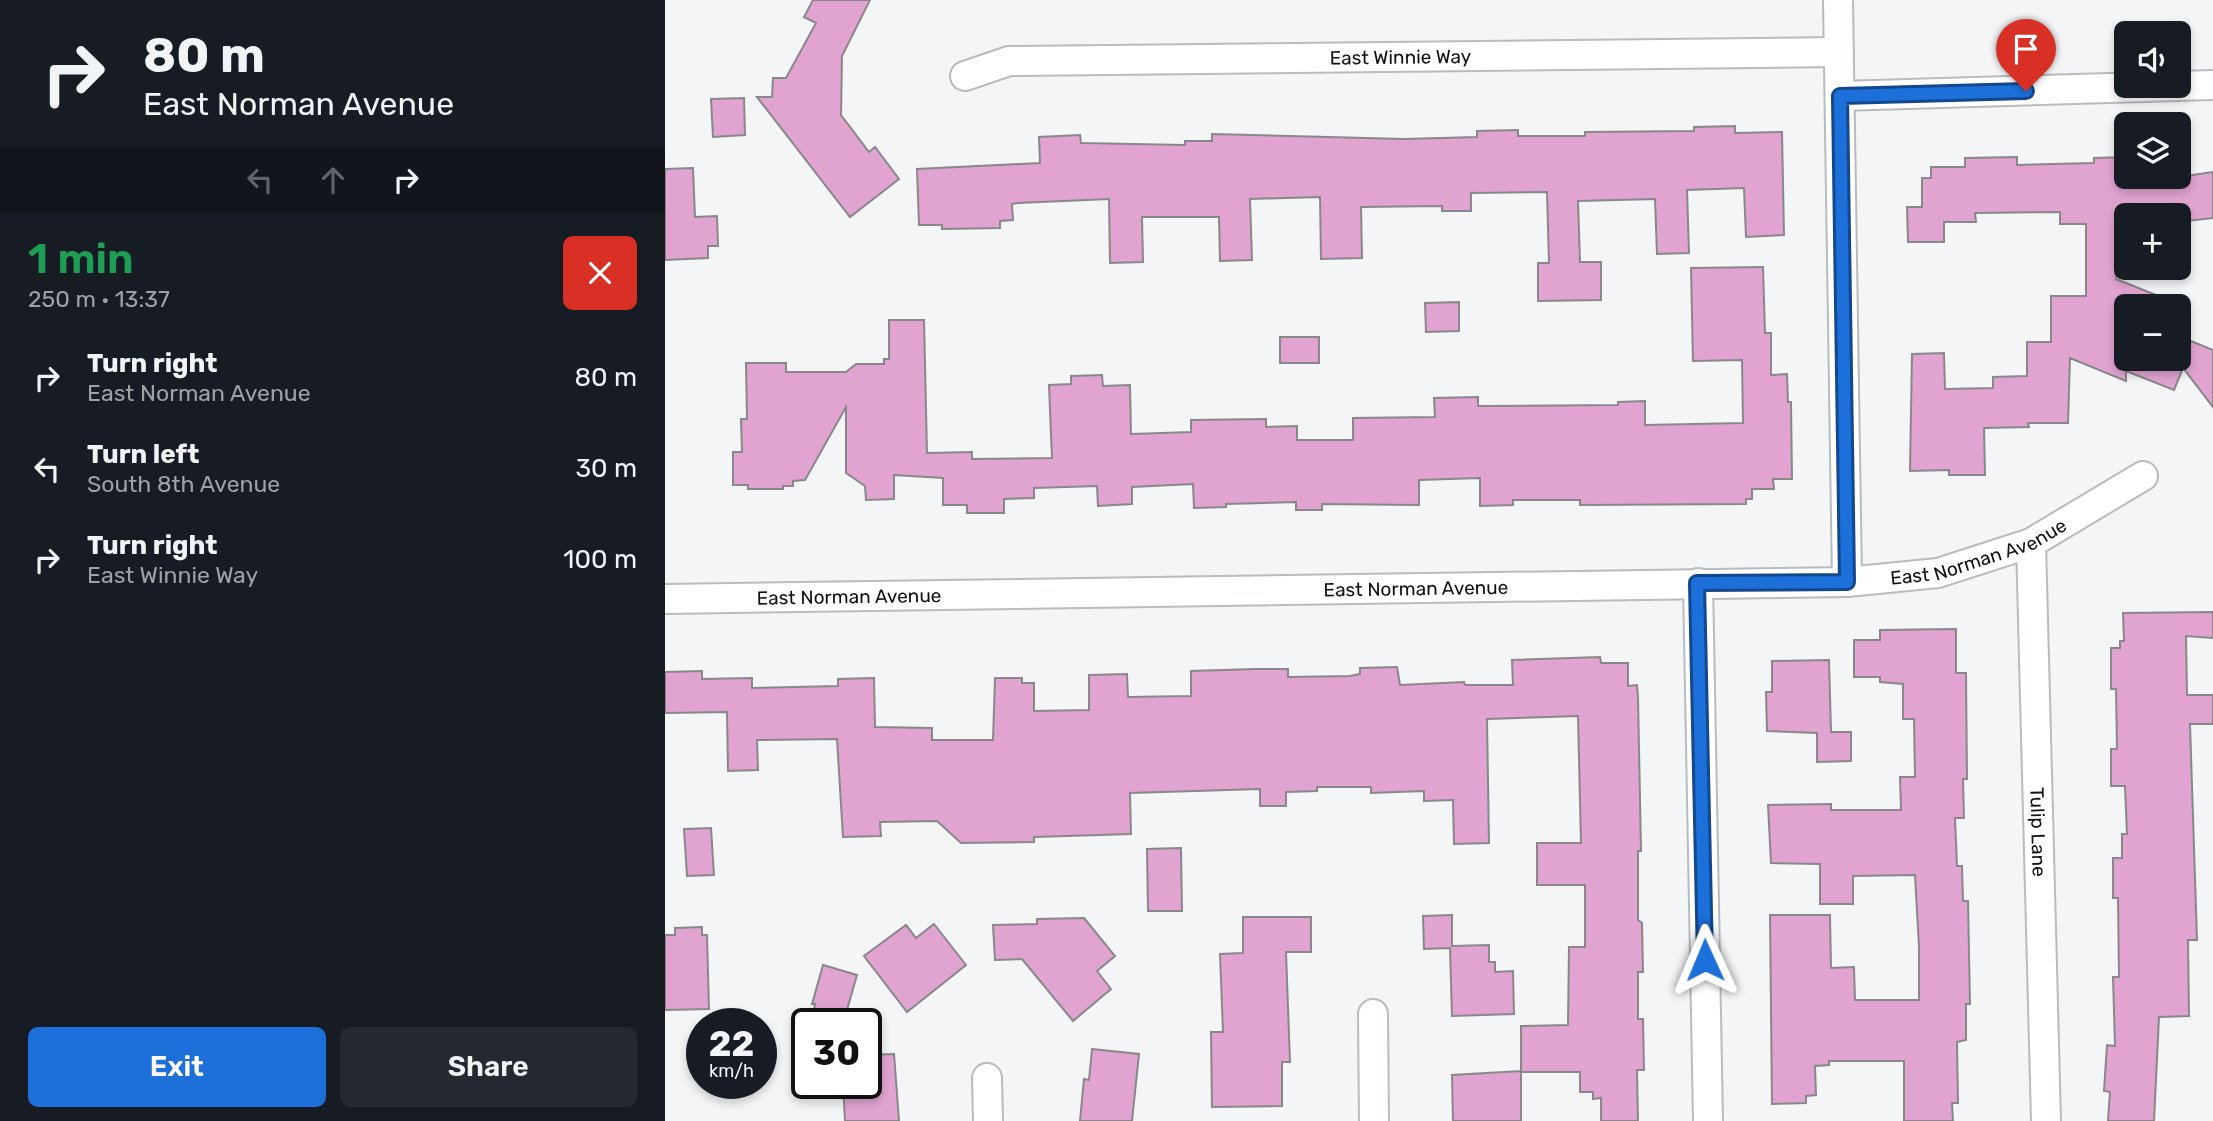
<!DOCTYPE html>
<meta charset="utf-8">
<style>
:root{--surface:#171b24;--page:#242831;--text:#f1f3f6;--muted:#9ea1a6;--accent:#1d6fd9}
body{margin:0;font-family:Rubik,sans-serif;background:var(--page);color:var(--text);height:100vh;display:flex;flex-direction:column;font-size:26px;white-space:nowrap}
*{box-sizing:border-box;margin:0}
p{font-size:23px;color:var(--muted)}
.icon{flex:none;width:38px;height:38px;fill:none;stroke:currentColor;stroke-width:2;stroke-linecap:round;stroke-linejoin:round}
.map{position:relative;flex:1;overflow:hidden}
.details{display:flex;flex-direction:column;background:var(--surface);width:665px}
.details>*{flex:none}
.hud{background:#171b24;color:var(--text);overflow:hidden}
.buttons{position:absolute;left:1449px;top:21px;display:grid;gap:14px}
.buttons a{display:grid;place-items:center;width:77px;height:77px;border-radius:10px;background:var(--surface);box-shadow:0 4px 10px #0003;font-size:35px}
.speed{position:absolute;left:21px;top:1008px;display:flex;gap:14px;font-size:35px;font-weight:700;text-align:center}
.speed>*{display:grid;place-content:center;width:91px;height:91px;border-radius:50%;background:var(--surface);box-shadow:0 4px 10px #0003;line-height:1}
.speed small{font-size:18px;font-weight:400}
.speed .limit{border:4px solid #111;border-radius:10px;background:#fff;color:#111}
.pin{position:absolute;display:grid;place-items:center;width:60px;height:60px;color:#fff;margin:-72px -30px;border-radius:50% 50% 50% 0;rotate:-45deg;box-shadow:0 0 7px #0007}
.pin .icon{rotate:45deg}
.me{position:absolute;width:77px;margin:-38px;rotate:359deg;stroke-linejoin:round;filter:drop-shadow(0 0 5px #0008)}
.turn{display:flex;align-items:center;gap:24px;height:147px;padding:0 28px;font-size:32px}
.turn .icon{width:91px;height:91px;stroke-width:2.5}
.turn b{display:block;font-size:49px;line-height:60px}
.lanes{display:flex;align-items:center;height:66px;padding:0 28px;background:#0003;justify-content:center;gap:35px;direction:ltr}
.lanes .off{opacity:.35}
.round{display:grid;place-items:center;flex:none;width:74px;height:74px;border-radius:10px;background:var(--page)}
.summary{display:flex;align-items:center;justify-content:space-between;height:119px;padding:0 28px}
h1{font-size:42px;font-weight:600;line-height:52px;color:#1e9e55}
.button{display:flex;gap:14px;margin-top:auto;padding:14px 28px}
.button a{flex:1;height:80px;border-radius:10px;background:var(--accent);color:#fff;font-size:28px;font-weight:600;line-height:80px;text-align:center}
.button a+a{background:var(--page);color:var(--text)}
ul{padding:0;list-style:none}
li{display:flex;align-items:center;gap:21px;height:91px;padding:0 28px}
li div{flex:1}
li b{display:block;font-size:26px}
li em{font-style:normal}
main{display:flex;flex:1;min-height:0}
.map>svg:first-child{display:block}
.building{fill:#e1a4d0;stroke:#898789;stroke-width:2}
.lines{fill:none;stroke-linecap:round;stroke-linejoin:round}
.street-casing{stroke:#b9bbbc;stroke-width:32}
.street{stroke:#fff;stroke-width:28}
.route-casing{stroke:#13488d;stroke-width:18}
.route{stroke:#1d6fd9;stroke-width:12}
.labels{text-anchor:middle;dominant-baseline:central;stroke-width:6;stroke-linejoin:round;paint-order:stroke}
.street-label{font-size:19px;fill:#101112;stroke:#fff}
</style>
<main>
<section class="details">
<div class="hud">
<div class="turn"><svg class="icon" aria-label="right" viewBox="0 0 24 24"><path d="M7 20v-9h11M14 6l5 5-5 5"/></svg><div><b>80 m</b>East Norman Avenue</div></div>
<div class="lanes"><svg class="icon off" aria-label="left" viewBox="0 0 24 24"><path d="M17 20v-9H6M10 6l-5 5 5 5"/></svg><svg class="icon off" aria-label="ahead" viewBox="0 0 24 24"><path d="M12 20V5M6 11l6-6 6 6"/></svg><svg class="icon" aria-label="right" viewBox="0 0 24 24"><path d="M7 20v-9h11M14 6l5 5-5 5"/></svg></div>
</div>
<div class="summary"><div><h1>1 min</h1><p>250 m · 13:37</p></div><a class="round" style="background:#d93025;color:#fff"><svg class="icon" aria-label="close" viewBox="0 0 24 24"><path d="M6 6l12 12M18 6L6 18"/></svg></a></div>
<ul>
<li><svg class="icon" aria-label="right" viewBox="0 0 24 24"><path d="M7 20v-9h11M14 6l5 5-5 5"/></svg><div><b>Turn right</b><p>East Norman Avenue</p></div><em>80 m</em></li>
<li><svg class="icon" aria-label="left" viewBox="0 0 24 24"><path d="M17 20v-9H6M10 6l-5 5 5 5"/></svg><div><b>Turn left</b><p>South 8th Avenue</p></div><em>30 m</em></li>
<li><svg class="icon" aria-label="right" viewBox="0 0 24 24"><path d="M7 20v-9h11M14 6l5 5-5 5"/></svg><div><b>Turn right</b><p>East Winnie Way</p></div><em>100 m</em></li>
</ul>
<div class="button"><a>Exit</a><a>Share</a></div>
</section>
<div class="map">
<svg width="1548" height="1121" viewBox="0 0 1548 1121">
<rect width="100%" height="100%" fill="#f3f5f6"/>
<path class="building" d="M 148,0 L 205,0 L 177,56 L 176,115 L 204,152 L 210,147 L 234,179 L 185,217 L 92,97 L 107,97 L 108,78 L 121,78 L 151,23 L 139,17 Z
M 79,98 L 80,135 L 48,137 L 46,99 Z
M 1070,126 L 1070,133 L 1117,132 L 1119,235 L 1081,237 L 1079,188 L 1022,190 L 1024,253 L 992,254 L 990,199 L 913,201 L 915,262 L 936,262 L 936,300 L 873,301 L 873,263 L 884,263 L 882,192 L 806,193 L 806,211 L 777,211 L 777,206 L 696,207 L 697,258 L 656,259 L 655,197 L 585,199 L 587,260 L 555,261 L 554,217 L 477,217 L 478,262 L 445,263 L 444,199 L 353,203 L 347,204 L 348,220 L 335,221 L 335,228 L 277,229 L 277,225 L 254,225 L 252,169 L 375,163 L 374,137 L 415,135 L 416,143 L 520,145 L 520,141 L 547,141 L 547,134 L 739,139 L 812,137 L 812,131 L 853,130 L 853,136 L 920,136 L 920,132 L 1029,131 L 1029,127 Z
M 1352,157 L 1352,165 L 1429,163 L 1429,158 L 1461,157 L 1461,177 L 1514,177 L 1548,172 L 1548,218 L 1514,222 L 1514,215 L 1461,215 L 1461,223 L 1450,223 L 1451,279 L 1516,305 L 1461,306 L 1461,359 L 1514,359 L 1514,336 L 1548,350 L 1548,407 L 1518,368 L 1509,390 L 1461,371 L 1461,381 L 1405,358 L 1403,423 L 1363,423 L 1364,427 L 1319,428 L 1320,475 L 1284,475 L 1284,470 L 1245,471 L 1247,354 L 1279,353 L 1280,389 L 1328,388 L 1328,377 L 1362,376 L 1362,342 L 1386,342 L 1386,296 L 1421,296 L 1421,224 L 1395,224 L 1395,212 L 1310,213 L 1311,222 L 1279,222 L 1279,242 L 1243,242 L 1242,207 L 1257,207 L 1257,178 L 1266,178 L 1266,167 L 1300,167 L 1300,158 Z
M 28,168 L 30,217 L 52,216 L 53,246 L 43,246 L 43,258 L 0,260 L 0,169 Z
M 1098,267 L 1100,333 L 1106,333 L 1106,375 L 1122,374 L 1123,402 L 1126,402 L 1127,479 L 1108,479 L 1109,489 L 1087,489 L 1087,499 L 1081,499 L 1081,504 L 915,505 L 915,500 L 848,500 L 848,505 L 815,506 L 815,478 L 754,480 L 754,505 L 657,504 L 657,510 L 631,510 L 631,502 L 561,504 L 561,507 L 529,508 L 528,484 L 467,487 L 467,504 L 433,506 L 432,486 L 369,488 L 369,498 L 339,499 L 339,513 L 302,513 L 302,505 L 278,505 L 278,478 L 229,475 L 229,499 L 201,500 L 200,486 L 181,473 L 181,407 L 140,480 L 128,481 L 128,486 L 118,486 L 118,489 L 83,489 L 83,485 L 68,485 L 68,452 L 77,452 L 76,419 L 82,419 L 81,363 L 121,363 L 121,372 L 181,372 L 191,364 L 219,364 L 219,359 L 224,359 L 224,320 L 259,320 L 262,453 L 307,452 L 307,459 L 387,458 L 384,385 L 406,384 L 406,376 L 437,375 L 438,386 L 465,385 L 466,434 L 526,432 L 526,420 L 601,419 L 601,427 L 632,426 L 632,440 L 688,440 L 688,418 L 770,417 L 769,398 L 813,397 L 813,406 L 953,405 L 953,402 L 980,401 L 980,425 L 1078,423 L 1077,360 L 1028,361 L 1026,268 Z
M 794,302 L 794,331 L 761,332 L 760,303 Z
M 615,337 L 654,337 L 654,363 L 615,363 Z
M 1548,612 L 1548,638 L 1521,636 L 1522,695 L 1548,695 L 1548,724 L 1525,724 L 1532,940 L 1523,940 L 1524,1016 L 1494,1017 L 1489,1121 L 1443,1121 L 1445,1092 L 1439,1091 L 1442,1045 L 1450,1046 L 1448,977 L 1454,977 L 1453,898 L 1448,898 L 1448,858 L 1457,858 L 1457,834 L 1462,834 L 1460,786 L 1446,786 L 1446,749 L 1452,749 L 1451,689 L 1446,689 L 1446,648 L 1455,648 L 1455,641 L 1459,641 L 1458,613 Z
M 1291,629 L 1291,673 L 1301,673 L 1302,779 L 1298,779 L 1299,818 L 1290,818 L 1292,866 L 1297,866 L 1298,901 L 1303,901 L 1305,1004 L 1301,1004 L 1301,1040 L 1292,1042 L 1293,1103 L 1287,1103 L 1288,1121 L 1239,1121 L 1239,1061 L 1164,1061 L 1164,1065 L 1150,1066 L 1151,1095 L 1141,1096 L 1141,1103 L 1107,1104 L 1105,915 L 1165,915 L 1166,968 L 1189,967 L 1190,1000 L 1254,1000 L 1254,947 L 1250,875 L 1188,876 L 1188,904 L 1155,904 L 1155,864 L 1106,863 L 1103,805 L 1166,804 L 1166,810 L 1236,810 L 1235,777 L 1250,777 L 1249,719 L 1238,719 L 1238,684 L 1215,682 L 1215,677 L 1189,677 L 1189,640 L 1215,640 L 1215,630 Z
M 935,657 L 936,663 L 963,663 L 963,686 L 972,685 L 973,697 L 976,851 L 973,851 L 973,920 L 977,923 L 978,972 L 973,972 L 973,1019 L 978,1019 L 979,1070 L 972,1070 L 973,1121 L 936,1121 L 936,1098 L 928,1099 L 928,1092 L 915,1092 L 915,1072 L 856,1072 L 856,1026 L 903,1025 L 904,947 L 920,947 L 920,885 L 872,885 L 872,843 L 916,843 L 913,716 L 822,719 L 824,843 L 789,844 L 788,800 L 759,801 L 759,791 L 706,793 L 706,787 L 652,787 L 652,791 L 621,792 L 621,806 L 595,806 L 595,789 L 465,793 L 466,834 L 369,837 L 369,842 L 296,843 L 272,821 L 215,822 L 216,836 L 178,837 L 172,739 L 92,740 L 93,770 L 63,771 L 62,712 L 0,713 L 0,672 L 37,671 L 37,679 L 87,678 L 87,688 L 173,686 L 173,679 L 209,678 L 210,727 L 267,728 L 267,740 L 328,740 L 330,678 L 357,678 L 357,683 L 369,683 L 369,711 L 424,710 L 424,675 L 462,674 L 463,697 L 526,696 L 526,671 L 590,669 L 623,669 L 623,677 L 685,676 L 695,674 L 695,668 L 732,667 L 735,685 L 799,682 L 800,685 L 848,685 L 847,660 Z
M 1164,660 L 1166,732 L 1186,732 L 1186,761 L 1152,762 L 1152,733 L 1102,731 L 1101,692 L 1107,692 L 1107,661 Z
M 46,828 L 49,875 L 22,876 L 19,829 Z
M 516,848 L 517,911 L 483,911 L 482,849 Z
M 787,915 L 787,946 L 824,945 L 824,962 L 830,962 L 830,972 L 848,971 L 849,1014 L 787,1016 L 785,948 L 759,949 L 758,916 Z
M 578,917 L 646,917 L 646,952 L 621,952 L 625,1062 L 617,1062 L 617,1106 L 547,1107 L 546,1032 L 558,1032 L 555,954 L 578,953 Z
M 419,918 L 450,956 L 432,971 L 446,989 L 408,1021 L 357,959 L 330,960 L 328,925 L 372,924 L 372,919 Z
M 269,924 L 301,965 L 242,1012 L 199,956 L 241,925 L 251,938 Z
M 37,927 L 37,935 L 42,935 L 44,1009 L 0,1010 L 0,935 L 10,935 L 10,928 Z
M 158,965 L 192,975 L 178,1024 L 146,1024 L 150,1004 L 147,1004 Z
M 427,1049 L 474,1054 L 467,1121 L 415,1121 L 419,1079 L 424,1080 Z
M 229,1054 L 234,1121 L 180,1121 L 178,1083 L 201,1083 L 201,1055 Z
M 856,1071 L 856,1121 L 788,1121 L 787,1075 Z"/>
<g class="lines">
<defs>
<g id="street">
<path d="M 1173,0 L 1182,582"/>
<path id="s1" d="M 300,76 L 344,61 L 1174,52"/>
<path d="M 1175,96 L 1547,85"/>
<path id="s2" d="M 1366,543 L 1381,1121"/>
<path d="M 1033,583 L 1043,1121"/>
<path id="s3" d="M 0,599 L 1182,582 L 1273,573 L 1366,543 L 1478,476"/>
<path d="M 708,1014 L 709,1121"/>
<path d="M 322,1078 L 323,1121"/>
</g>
</defs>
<use href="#street" class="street-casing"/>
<use href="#street" class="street"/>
</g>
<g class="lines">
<defs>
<path id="route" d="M 1040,960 L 1032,583 L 1182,582 L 1175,96 L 1361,91"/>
</defs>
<use href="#route" class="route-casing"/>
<use href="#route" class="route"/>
</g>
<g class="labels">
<g class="street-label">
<text stroke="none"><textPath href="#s1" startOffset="438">East Winnie Way</textPath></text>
<text stroke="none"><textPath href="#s3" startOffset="1318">East Norman Avenue</textPath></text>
<text stroke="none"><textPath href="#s3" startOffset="751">East Norman Avenue</textPath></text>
<text stroke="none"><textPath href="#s3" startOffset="184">East Norman Avenue</textPath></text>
<text stroke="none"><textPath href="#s2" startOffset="289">Tulip Lane</textPath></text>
</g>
</g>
</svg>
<div class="buttons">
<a><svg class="icon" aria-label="sound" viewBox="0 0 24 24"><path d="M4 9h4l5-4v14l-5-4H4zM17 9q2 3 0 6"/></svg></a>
<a><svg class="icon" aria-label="layers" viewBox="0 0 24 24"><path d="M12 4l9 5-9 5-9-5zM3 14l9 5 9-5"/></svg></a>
<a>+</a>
<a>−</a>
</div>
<div class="speed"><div>22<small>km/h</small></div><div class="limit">30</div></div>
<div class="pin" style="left:1361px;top:91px;background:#d93025"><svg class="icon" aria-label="arrive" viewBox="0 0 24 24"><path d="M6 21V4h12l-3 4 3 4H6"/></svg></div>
<svg class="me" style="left:1040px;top:960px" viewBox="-20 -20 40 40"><path d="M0-17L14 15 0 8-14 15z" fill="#1d6fd9" stroke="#fff" stroke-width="4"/></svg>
</div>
</main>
